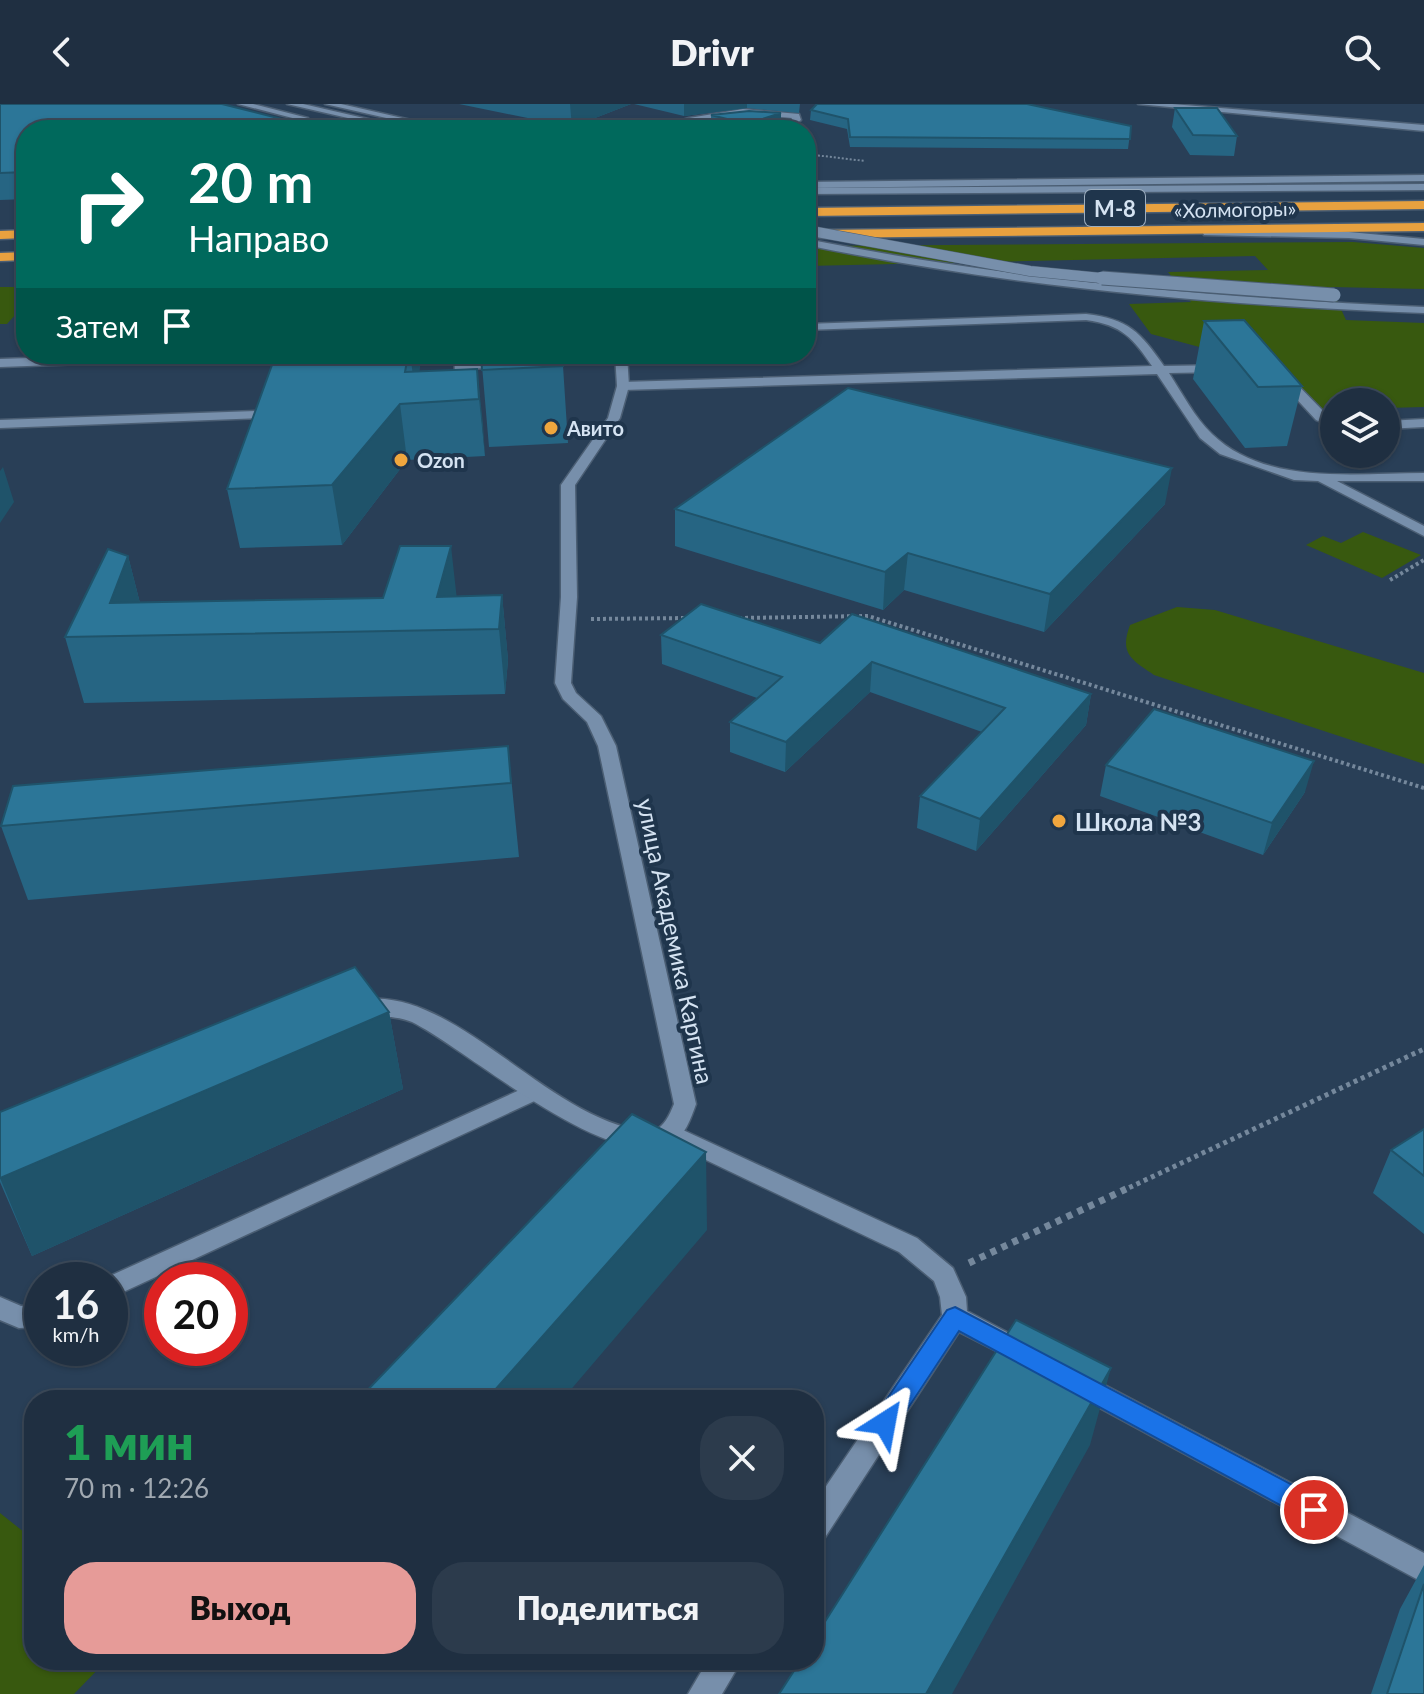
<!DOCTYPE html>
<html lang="ru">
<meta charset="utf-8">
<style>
:root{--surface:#1f2f41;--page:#2c3b4c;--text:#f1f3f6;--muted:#a1a9b1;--line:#3c4a5a;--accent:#e69b98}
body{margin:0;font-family:Lato,sans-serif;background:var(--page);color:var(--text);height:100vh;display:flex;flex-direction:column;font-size:30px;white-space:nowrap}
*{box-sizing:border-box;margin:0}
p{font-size:26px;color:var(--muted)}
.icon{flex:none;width:44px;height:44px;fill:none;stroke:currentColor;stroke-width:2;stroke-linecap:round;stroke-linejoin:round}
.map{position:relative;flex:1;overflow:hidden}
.drawer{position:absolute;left:24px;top:1286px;width:800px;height:280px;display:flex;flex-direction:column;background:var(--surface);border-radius:32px;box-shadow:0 2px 6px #0004,0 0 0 2px var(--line)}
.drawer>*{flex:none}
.guide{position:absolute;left:16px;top:16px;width:800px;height:244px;border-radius:32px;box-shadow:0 2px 6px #0004,0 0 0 2px var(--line);background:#00695c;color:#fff;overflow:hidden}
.tools{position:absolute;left:1320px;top:284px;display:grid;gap:16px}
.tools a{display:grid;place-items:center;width:80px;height:80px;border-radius:50%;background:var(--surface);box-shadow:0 2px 6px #0004,0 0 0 2px var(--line);font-size:40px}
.speed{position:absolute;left:24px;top:1158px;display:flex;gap:16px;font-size:40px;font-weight:700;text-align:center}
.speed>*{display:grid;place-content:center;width:104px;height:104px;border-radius:50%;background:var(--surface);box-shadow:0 2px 6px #0004,0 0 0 2px var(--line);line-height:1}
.speed small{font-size:20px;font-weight:400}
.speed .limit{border:12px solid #d22;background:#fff;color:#111}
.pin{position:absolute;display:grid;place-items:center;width:68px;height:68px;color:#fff;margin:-34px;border:4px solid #fff;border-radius:50%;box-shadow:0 2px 8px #0007}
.me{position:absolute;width:88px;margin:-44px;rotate:34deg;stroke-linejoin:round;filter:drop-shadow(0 0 6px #0008)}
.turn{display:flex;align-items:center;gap:28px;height:168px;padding:0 40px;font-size:36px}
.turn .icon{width:104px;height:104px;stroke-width:2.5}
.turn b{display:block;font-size:56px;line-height:68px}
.then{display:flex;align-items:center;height:76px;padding:0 40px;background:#0003;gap:16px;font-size:30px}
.round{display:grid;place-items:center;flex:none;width:84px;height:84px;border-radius:32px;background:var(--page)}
.summary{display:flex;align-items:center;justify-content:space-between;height:136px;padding:0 40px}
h1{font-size:48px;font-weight:800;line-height:60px;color:#1e9e55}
.button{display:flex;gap:16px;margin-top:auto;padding:16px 40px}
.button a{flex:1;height:92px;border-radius:32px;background:var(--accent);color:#111;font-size:32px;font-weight:800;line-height:92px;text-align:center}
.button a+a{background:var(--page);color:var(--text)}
header{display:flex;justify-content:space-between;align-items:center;height:104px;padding:0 40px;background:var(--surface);font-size:36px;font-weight:800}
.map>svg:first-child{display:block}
.green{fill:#38590f}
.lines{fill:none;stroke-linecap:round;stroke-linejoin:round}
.lane-casing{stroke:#4b5e73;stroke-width:3}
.street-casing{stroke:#4b5e73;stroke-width:3}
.secondary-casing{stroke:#4b5e73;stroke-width:3}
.highway-casing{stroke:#4b5e73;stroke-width:3}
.path-far3{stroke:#75889c;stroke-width:2;stroke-dasharray:2 2;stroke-linecap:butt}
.path-far2{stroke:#75889c;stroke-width:4;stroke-dasharray:3 3;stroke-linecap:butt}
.path-far1{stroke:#75889c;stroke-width:5;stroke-dasharray:4 4;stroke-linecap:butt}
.path{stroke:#75889c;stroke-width:7;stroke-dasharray:6 6;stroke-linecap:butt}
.lane{fill:#778fab;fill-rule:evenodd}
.street{fill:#778fab;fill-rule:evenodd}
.secondary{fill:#778fab;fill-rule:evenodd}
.highway{fill:#e8a13f;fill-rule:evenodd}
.secondary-bridge-far1-casing{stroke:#4b5e73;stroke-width:11;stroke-linecap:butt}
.secondary-bridge-casing{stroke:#4b5e73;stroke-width:15;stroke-linecap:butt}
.secondary-bridge-far1{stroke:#778fab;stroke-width:10}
.secondary-bridge{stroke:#778fab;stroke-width:13}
.wall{fill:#266583}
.shaded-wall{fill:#1f536a}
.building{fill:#2c7698;stroke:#1f536a;stroke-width:2}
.route{fill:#1a73e8;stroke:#114b97;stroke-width:2}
.poi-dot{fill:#f0a63e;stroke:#1f354c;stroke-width:3}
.labels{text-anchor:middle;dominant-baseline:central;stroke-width:8;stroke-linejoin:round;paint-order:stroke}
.far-street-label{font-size:20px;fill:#d5e3f2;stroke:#1f354c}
.far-poi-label{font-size:20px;font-weight:bold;fill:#d5e3f2;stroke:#1f354c;text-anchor:start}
.shield{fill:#1f354c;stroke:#9eafc0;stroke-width:2}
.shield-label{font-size:22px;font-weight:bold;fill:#d5e3f2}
.poi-label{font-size:24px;font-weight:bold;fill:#d5e3f2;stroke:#1f354c;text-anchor:start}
.street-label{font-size:24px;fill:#d5e3f2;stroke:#1f354c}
</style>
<header><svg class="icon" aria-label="back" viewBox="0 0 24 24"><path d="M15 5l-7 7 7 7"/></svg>Drivr<svg class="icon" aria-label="search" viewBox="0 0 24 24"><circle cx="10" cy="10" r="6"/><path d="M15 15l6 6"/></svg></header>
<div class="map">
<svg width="1424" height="1590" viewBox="0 0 1424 1590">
<rect width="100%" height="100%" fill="#293f57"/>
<path class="green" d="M 1353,138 L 1424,144 L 1424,185 L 1331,183 L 1346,216 L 1424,219 L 1424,303 L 1386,304 L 1386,298 L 1334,298 L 1334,305 L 1311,305 L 1278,264 L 1151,230 L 1129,200 L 1191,198 L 1168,168 L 1268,166 L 1255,152 L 806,162 L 806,142 Z
M 0,183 L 26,183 L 26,199 L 7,220 L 0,220 Z
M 1363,428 L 1421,451 L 1382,474 L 1306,441 L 1323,432 L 1341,439 Z
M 1177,503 L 1215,506 L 1424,569 L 1424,660 L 1154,571 C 1132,556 1119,550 1130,521 Z
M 0,1409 L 34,1436 L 34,1556 L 107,1556 L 74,1590 L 0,1590 Z"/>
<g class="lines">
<defs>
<path id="lane" d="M 1138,0 L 1172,0 L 1424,21 L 1424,27 Z
M 1086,210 C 1129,215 1140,228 1164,262 L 1227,261 L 1227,267 L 1223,268 L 1169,269 C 1182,289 1195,314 1212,330 C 1266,382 1355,369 1424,369 L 1424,377 L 1337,377 L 1424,422 L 1424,432 L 1318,377 L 1294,376 L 1220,350 L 1200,334 L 1157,270 L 623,286 L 617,282 L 623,278 L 1152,262 C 1133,234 1122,221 1086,216 L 806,226 L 806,220 Z
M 454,250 L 466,250 L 466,258 L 610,250 L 627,253 L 621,257 L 467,265 L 468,290 L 462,294 L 456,290 Z
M 1277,268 L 1285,268 L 1326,310 L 1334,315 L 1334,324 L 1316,316 L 1277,274 Z
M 281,306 L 287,310 L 286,313 L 0,324 L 0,316 Z
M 1424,315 L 1424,323 L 1386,325 L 1386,317 Z
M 533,980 L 541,982 L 544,988 L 541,994 L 119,1190 L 110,1194 L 110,1176 L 101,1176 Z
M 670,1020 L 917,1134 L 953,1164 L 966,1193 L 967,1207 L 1033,1242 L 1037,1250 L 1033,1258 L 1024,1261 L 959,1228 L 824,1435 L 814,1439 L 814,1400 L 942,1211 L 940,1193 L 934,1177 L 899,1148 L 662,1035 L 658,1029 L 662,1023 Z
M 0,1193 L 21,1202 L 42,1201 L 42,1223 L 19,1224 L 0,1216 Z
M 1080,1268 L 1424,1449 L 1424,1479 L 1070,1288 L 1066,1280 L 1070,1272 Z
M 708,1556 L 742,1556 L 722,1590 L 688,1590 Z"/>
<path id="street" d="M 325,0 L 341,0 L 455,26 L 439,26 Z
M 743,5 L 799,10 L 801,16 L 793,22 L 789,19 L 792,14 L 743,10 L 650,26 L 689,14 Z
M 1424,71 L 1424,77 L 806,84 L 806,78 Z
M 146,250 L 251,250 L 245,254 L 0,263 L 0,255 Z
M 615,250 L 627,250 L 629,282 L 620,314 L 575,381 L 577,493 L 571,579 L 576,589 L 601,612 L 616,642 L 696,1000 C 691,1014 685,1033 670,1040 C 608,1069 468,946 412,918 C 392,910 373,914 353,908 L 350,903 L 353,898 C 449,870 552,1026 654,1027 C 665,1021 669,1012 674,1000 L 598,642 L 587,618 L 563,595 L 555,579 L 561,493 L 561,381 L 608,314 L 617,282 Z"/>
<path id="secondary" d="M 238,0 L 253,0 L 308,14 L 304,17 Z
M 287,0 L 303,0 L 416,26 L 400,26 Z
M 1424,80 L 1424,86 L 806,90 L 806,84 Z
M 1208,126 L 1349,128 L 1424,135 L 1424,141 L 1349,134 L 1204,131 L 1203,129 Z
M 806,135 C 1011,176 1216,194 1424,203 L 1424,209 C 1216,201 1011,183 806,141 Z"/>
<path id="highway" d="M 1424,97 L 1424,105 L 806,112 L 806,104 Z
M 1424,119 L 1424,127 L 820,134 L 814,130 L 820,126 Z
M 26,126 L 26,134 L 0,135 L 0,127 Z
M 26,148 L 26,156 L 0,157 L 0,149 Z"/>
</defs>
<use href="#lane" class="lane-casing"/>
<use href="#street" class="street-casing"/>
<use href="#secondary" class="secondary-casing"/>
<use href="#highway" class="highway-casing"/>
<path class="path-far3" d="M 469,16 L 518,26
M 806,50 L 865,57"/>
<path class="path-far2" d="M 1390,476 L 1424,456
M 739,514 L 868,512 L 1424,684
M 591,515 L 689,514"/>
<path class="path-far1" d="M 1122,1087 L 1424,945"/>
<path class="path" d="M 969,1159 L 1126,1085"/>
<use href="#lane" class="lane"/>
<use href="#street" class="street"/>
<use href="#secondary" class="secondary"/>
<use href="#highway" class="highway"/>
<defs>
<path id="secondary-bridge-far1" d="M 806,126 L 1030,167 L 1122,176"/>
<path id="secondary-bridge" d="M 1102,174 L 1334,191"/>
</defs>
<use href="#secondary-bridge-far1" class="secondary-bridge-far1-casing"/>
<use href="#secondary-bridge" class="secondary-bridge-casing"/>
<use href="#secondary-bridge-far1" class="secondary-bridge-far1"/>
<use href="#secondary-bridge" class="secondary-bridge"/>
</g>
<path class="wall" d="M 0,0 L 26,26 L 26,95 L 0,96 Z
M 459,0 L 631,0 L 572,23 Z
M 634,0 L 800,0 L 799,9 L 747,4 L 684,12 Z
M 1175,4 L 1237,32 L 1234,52 L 1190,51 L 1172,23 Z
M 811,6 L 1131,22 L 1128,45 L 850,43 L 847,25 L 810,16 Z
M 781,9 L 781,15 L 749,26 L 711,18 L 711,11 Z
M 1204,217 L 1302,282 L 1287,342 L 1245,344 L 1193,275 Z
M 421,250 L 419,268 L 477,265 L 485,352 L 407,356 L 342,441 L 240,444 L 227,385 L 272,261 Z
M 481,250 L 563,262 L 568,339 L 489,343 Z
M 1165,400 L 1044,528 L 904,486 L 883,506 L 675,442 L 675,405 Z
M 128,452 L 140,499 L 502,491 L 508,556 L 505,590 L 84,599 L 65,533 Z
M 661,531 L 820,539 L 1091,590 L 1086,621 L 976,747 L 917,724 L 920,692 L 982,628 L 870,588 L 785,668 L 730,648 L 730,618 L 757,594 L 662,560 Z
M 508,642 L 519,753 L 28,796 L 1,722 Z
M 1106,661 L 1305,688 L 1263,751 L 1100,692 Z
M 389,908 L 403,985 L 32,1152 L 0,1078 L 0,1008 Z
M 1424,1025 L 1424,1130 L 1373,1089 L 1391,1046 Z
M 1424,1461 L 1424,1590 L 1371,1590 L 1400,1505 Z"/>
<path class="shaded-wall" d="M 570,0 L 631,0 L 572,23 Z
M 684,0 L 747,0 L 747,4 L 684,12 Z
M 781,9 L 781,15 L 747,26 L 747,20 Z
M 411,250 L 421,250 L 416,297 L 411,256 Z
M 477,265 L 483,320 L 485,352 L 479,295 Z
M 400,300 L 407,356 L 342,441 L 332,381 Z
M 3,363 L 14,398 L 0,419 L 0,367 Z
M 1172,364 L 1165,400 L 1044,528 L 1050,490 Z
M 451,442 L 458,505 L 437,493 Z
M 908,449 L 904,486 L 883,506 L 885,468 Z
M 128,452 L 144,515 L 110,499 Z
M 502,491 L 508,556 L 505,590 L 499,525 Z
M 872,558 L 870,588 L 785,668 L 786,638 Z
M 1091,590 L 1086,621 L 976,747 L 980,715 Z
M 1314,657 L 1305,688 L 1263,751 L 1272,719 Z
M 389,908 L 403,985 L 32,1152 L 0,1074 Z
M 706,1048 L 707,1126 L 562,1296 L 486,1296 Z
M 1111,1264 L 1090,1341 L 952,1590 L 926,1590 Z"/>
<path class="building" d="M 0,0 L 222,0 L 325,26 L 26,26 L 26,68 L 0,69 Z
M 817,0 L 1027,0 L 1131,22 L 1130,35 L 850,33 L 848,15 L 811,6 Z
M 1175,4 L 1217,4 L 1237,32 L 1193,31 Z
M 749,7 L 781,9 L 747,20 L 711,11 Z
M 1244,216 L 1302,282 L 1258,283 L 1204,217 Z
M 283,250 L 411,250 L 411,256 L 279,260 Z
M 481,250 L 561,250 L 563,262 L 482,266 Z
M 407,257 L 405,268 L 477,265 L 479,295 L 400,300 L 332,381 L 227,385 L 272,261 Z
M 848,284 L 1172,364 L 1050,490 L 908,449 L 885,468 L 675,405 Z
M 400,442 L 451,442 L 437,493 L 502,491 L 499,525 L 65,533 L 108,445 L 128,452 L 110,499 L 383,494 Z
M 701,500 L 820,539 L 852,510 L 1091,590 L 980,715 L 920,692 L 1005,604 L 872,558 L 786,638 L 730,618 L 782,573 L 661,531 Z
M 1154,605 L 1314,657 L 1272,719 L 1106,661 Z
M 508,642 L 511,679 L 1,722 L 13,682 Z
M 355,863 L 389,908 L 0,1074 L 0,1008 Z
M 632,1010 L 706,1048 L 486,1296 L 358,1296 Z
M 1424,1025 L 1424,1072 L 1391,1046 Z
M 1016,1216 L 1111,1264 L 926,1590 L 779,1590 L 801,1556 L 814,1556 L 814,1535 Z
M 1424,1480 L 1424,1590 L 1387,1590 Z"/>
<path class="route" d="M 955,1203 L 1323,1397 L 1327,1406 L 1323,1414 L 1314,1418 L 1304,1414 L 959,1227 L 893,1327 L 885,1330 L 876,1327 L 872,1319 L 876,1311 L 947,1206 Z"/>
<g class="poi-dot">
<circle cx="551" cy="324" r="8"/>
<circle cx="401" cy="356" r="8"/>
<circle cx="1059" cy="717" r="8"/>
</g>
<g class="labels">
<g class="far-street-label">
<text transform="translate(1235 105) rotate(-1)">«Холмогоры»</text>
</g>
<g class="far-poi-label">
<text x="567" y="324">Авито</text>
<text x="417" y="356">Ozon</text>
</g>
<rect class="shield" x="1085" y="86" width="60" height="36" rx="6"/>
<g class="shield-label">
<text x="1115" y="104">М-8</text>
</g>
<g class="poi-label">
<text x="1075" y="717">Школа №3</text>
</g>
<g class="street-label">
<text transform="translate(676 837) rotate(78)">улица Академика Каргина</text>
</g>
</g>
</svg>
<div class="tools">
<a><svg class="icon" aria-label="layers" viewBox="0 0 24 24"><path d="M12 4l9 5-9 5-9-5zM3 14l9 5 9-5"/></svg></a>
</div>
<div class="speed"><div>16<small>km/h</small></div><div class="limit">20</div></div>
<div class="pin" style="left:1314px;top:1406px;background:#d93025"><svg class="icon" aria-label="arrive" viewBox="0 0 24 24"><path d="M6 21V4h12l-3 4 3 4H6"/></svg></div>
<svg class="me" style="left:885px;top:1319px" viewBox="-20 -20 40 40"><path d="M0-17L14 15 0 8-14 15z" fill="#1a73e8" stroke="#fff" stroke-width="4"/></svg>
<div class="guide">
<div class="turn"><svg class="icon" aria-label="right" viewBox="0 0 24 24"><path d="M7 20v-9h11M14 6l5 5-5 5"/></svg><div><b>20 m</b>Направо</div></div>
<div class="then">Затем<svg class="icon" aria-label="arrive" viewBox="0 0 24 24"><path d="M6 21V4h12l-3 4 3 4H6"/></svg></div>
</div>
<section class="drawer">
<div class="summary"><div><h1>1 мин</h1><p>70 m · 12:26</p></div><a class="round"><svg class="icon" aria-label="close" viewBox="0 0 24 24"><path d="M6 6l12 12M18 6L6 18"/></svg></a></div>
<div class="button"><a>Выход</a><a>Поделиться</a></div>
</section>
</div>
